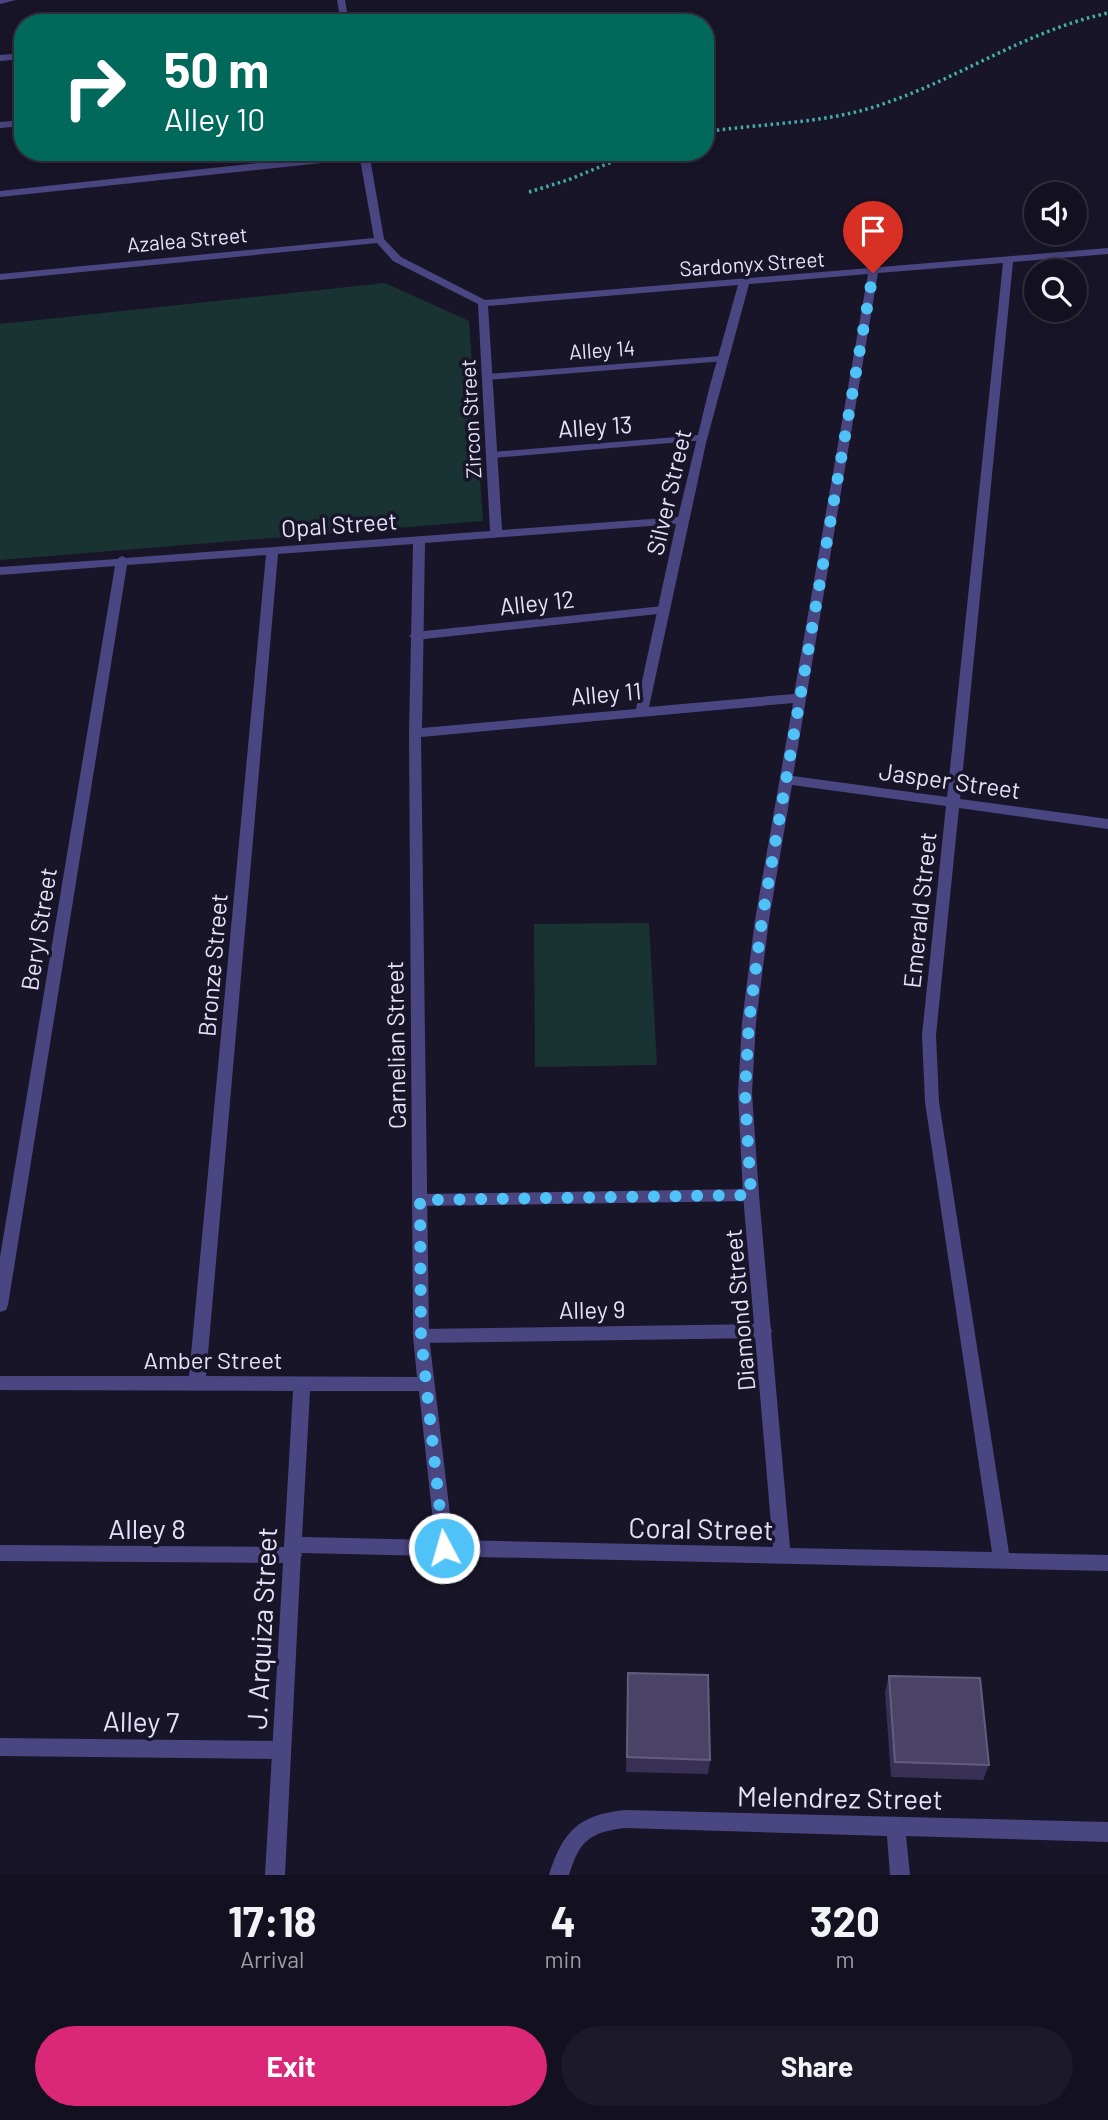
<!DOCTYPE html>
<style>
:root{--surface:#13101f;--page:#1c1928;--text:#f1f3f6;--muted:#9d9da4;--line:#32303d;--accent:#db2777}
body{margin:0;font-family:Barlow,sans-serif;background:var(--page);color:var(--text);height:100vh;display:flex;flex-direction:column;font-size:26px;white-space:nowrap}
*{box-sizing:border-box;margin:0}
p{font-size:23px;color:var(--muted)}
.icon{flex:none;width:38px;height:38px;fill:none;stroke:currentColor;stroke-width:2;stroke-linecap:round;stroke-linejoin:round}
.map{position:relative;height:1875px;overflow:hidden}
.details{display:flex;flex-direction:column;background:var(--surface);flex:1}
.details>*{flex:none}
.top-card{position:absolute;left:14px;top:14px;width:700px;height:147px;border-radius:28px;box-shadow:0 4px 18px #0003,0 0 0 2px var(--line);background:#00695c;color:#fff;overflow:hidden}
.tools{position:absolute;left:1024px;top:182px;display:grid;gap:14px}
.tools a{display:grid;place-items:center;width:63px;height:63px;border-radius:50%;background:var(--surface);box-shadow:0 4px 18px #0003,0 0 0 2px var(--line);font-size:35px}
.pin{position:absolute;display:grid;place-items:center;width:60px;height:60px;color:#fff;margin:-72px -30px;border-radius:50% 50% 50% 0;rotate:-45deg;box-shadow:0 0 7px #0007}
.pin .icon{rotate:45deg}
.me{position:absolute;width:77px;margin:-38px;rotate:354deg;stroke-linejoin:round;filter:drop-shadow(0 0 5px #0008)}
.turn{display:flex;align-items:center;gap:24px;height:147px;padding:0 35px;font-size:32px}
.turn .icon{width:91px;height:91px;stroke-width:2.5}
.turn b{display:block;font-size:49px;line-height:60px}
.eta{display:flex;justify-content:space-evenly;align-items:center;height:119px;text-align:center}
.eta b{font-size:42px;font-weight:700;line-height:49px}
.cta{display:flex;gap:14px;margin-top:auto;padding:14px 35px}
.cta a{flex:1;height:80px;border-radius:42px;background:var(--accent);color:#fff;font-size:28px;font-weight:700;line-height:80px;text-align:center}
.cta a+a{background:var(--page);color:var(--text)}
.map>svg:first-child{display:block}
.green{fill:#193332}
.lines{fill:none;stroke-linecap:round;stroke-linejoin:round}
.path{stroke:#42aeaa;stroke-width:3.5;stroke-dasharray:2.5 3.5;stroke-linecap:butt}
.service{fill:#4a4682;fill-rule:evenodd}
.minor{fill:#4a4682;fill-rule:evenodd}
.wall{fill:#393055}
.building{fill:#4b4366;stroke:#645c7e;stroke-width:2}
.route{stroke:#4fc3f7;stroke-width:12;stroke-dasharray:0 21.6}
.labels{text-anchor:middle;dominant-baseline:central;stroke-width:7;stroke-linejoin:round;paint-order:stroke}
.far-street-label{font-size:21px;fill:#e5e1fb;stroke:#191529}
.street-label{font-size:24px;fill:#e5e1fb;stroke:#191529}
.near-street-label{font-size:28px;fill:#e5e1fb;stroke:#191529}
</style>
<div class="map">
<svg width="1108" height="1875" viewBox="0 0 1108 1875">
<rect width="100%" height="100%" fill="#191529"/>
<path class="green" d="M 385,283 L 469,321 L 483,521 L 0,560 L 0,324 Z
M 649,923 L 657,1065 L 535,1067 L 534,924 Z"/>
<g class="lines">
<path class="path" d="M 705,132 C 763,123 824,124 880,105 C 959,79 1025,31 1108,13
M 529,192 L 568,180 L 636,152"/>
<path class="service" d="M 721,356 L 725,357 L 725,361 L 487,380 L 482,377 L 487,374 Z
M 701,435 L 705,436 L 705,440 L 492,458 L 486,455 L 492,452 Z
M 663,606 L 667,607 L 669,610 L 667,613 L 415,640 L 409,636 L 415,632 Z
M 751,1189 L 756,1191 L 759,1195 L 756,1199 L 751,1201 L 420,1206 L 415,1205 L 412,1200 L 415,1195 L 420,1194 Z
M 764,1324 L 770,1326 L 772,1331 L 770,1336 L 764,1338 L 421,1343 L 415,1341 L 413,1336 L 415,1331 L 421,1329 Z
M 0,1545 L 293,1547 L 299,1549 L 302,1555 L 299,1561 L 293,1563 L 0,1561 Z
M 0,1738 L 282,1741 L 289,1744 L 291,1750 L 289,1756 L 282,1759 L 0,1756 Z"/>
<path class="minor" d="M 0,0 L 16,0 L 0,4 Z
M 337,0 L 345,0 L 349,23 L 341,23 Z
M 23,53 L 23,59 L 0,61 L 0,55 Z
M 23,120 L 23,126 L 0,128 L 0,122 Z
M 359,152 L 369,152 L 384,239 L 401,257 L 485,300 L 1108,248 L 1108,254 L 1013,262 L 960,799 L 1108,819 L 1108,829 L 959,808 L 936,1035 L 939,1102 L 1009,1553 L 1108,1555 L 1108,1571 L 301,1553 L 285,1875 L 265,1875 L 293,1391 L 0,1390 L 0,1376 L 189,1376 L 266,555 L 127,565 L 8,1305 L 6,1310 L 0,1312 L 0,1257 L 115,566 L 0,575 L 0,567 L 117,559 L 122,556 L 126,558 L 490,531 L 478,304 L 393,261 L 377,243 L 0,280 L 0,274 L 374,238 L 360,159 L 0,197 L 0,191 ZM 1003,263 L 947,797 L 793,776 L 878,273 ZM 868,274 L 794,694 L 649,707 L 706,443 L 749,284 ZM 738,285 L 709,389 L 678,517 L 502,530 L 488,306 ZM 676,524 L 636,709 L 422,728 L 425,543 ZM 413,544 L 409,733 L 413,1336 L 417,1377 L 206,1376 L 278,554 ZM 793,703 L 755,920 L 742,1022 L 738,1093 L 743,1195 L 773,1547 L 453,1540 L 429,1336 L 421,737 ZM 792,785 L 946,806 L 922,1035 L 925,1102 L 992,1552 L 790,1548 L 759,1195 L 752,1093 L 756,1022 L 769,920 ZM 310,1391 L 419,1391 L 435,1540 L 302,1537 Z
M 625,1810 L 1108,1822 L 1108,1842 L 906,1836 L 910,1875 L 890,1875 L 887,1836 L 625,1828 C 590,1832 579,1841 569,1875 L 549,1875 C 563,1831 578,1815 625,1810 Z"/>
</g>
<path class="wall" d="M 628,1673 L 710,1760 L 708,1774 L 626,1772 Z
M 889,1676 L 989,1765 L 983,1780 L 891,1777 L 885,1692 Z"/>
<path class="building" d="M 628,1673 L 708,1675 L 710,1760 L 627,1757 Z
M 889,1676 L 980,1678 L 989,1765 L 895,1762 Z"/>
<g class="lines">
<path class="route" d="M 444,1548 L 421,1336 L 420,1200 L 751,1195 L 745,1093 L 749,1022 L 762,920 L 873,273"/>
</g>
<g class="labels">
<g class="far-street-label">
<text transform="translate(187 239) rotate(-5)">Azalea Street</text>
<text transform="translate(752 263) rotate(-4)">Sardonyx Street</text>
<text transform="translate(602 349) rotate(-4)">Alley 14</text>
<text transform="translate(470 419) rotate(-93)">Zircon Street</text>
</g>
<g class="street-label">
<text transform="translate(595 426) rotate(-4)">Alley 13</text>
<text transform="translate(668 492) rotate(-77)">Silver Street</text>
<text transform="translate(339 524) rotate(-4)">Opal Street</text>
<text transform="translate(537 602) rotate(-6)">Alley 12</text>
<text transform="translate(606 693) rotate(-5)">Alley 11</text>
<text transform="translate(950 780) rotate(8)">Jasper Street</text>
<text transform="translate(919 910) rotate(-84)">Emerald Street</text>
<text transform="translate(38 929) rotate(-81)">Beryl Street</text>
<text transform="translate(212 965) rotate(-85)">Bronze Street</text>
<text transform="translate(395 1045) rotate(-91)">Carnelian Street</text>
<text transform="translate(592 1309) rotate(-1)">Alley 9</text>
<text transform="translate(739 1310) rotate(-95)">Diamond Street</text>
<text x="213" y="1359">Amber Street</text>
</g>
<g class="near-street-label">
<text x="147" y="1528">Alley 8</text>
<text transform="translate(701 1528) rotate(1)">Coral Street</text>
<text transform="translate(261 1628) rotate(-87)">J. Arquiza Street</text>
<text transform="translate(141 1721) rotate(1)">Alley 7</text>
<text transform="translate(840 1797) rotate(1)">Melendrez Street</text>
</g>
</g>
</svg>
<div class="tools">
<a><svg class="icon" aria-label="sound" viewBox="0 0 24 24"><path d="M4 9h4l5-4v14l-5-4H4zM17 9q2 3 0 6"/></svg></a>
<a><svg class="icon" aria-label="search" viewBox="0 0 24 24"><circle cx="10" cy="10" r="6"/><path d="M15 15l6 6"/></svg></a>
</div>
<div class="pin" style="left:873px;top:273px;background:#d93025"><svg class="icon" aria-label="arrive" viewBox="0 0 24 24"><path d="M6 21V4h12l-3 4 3 4H6"/></svg></div>
<svg class="me" style="left:444px;top:1548px" viewBox="-20 -20 40 40"><circle r="17" fill="#4fc3f7" stroke="#fff" stroke-width="3"/><path d="M0-11L8 9 0 5-8 9z" fill="#fff"/></svg>
<div class="top-card">
<div class="turn"><svg class="icon" aria-label="right" viewBox="0 0 24 24"><path d="M7 20v-9h11M14 6l5 5-5 5"/></svg><div><b>50 m</b>Alley 10</div></div>
</div>
</div>
<section class="details">
<div class="eta">
<div><b>17:18</b><p>Arrival</p></div>
<div><b>4</b><p>min</p></div>
<div><b>320</b><p>m</p></div>
</div>
<div class="cta"><a>Exit</a><a>Share</a></div>
</section>
